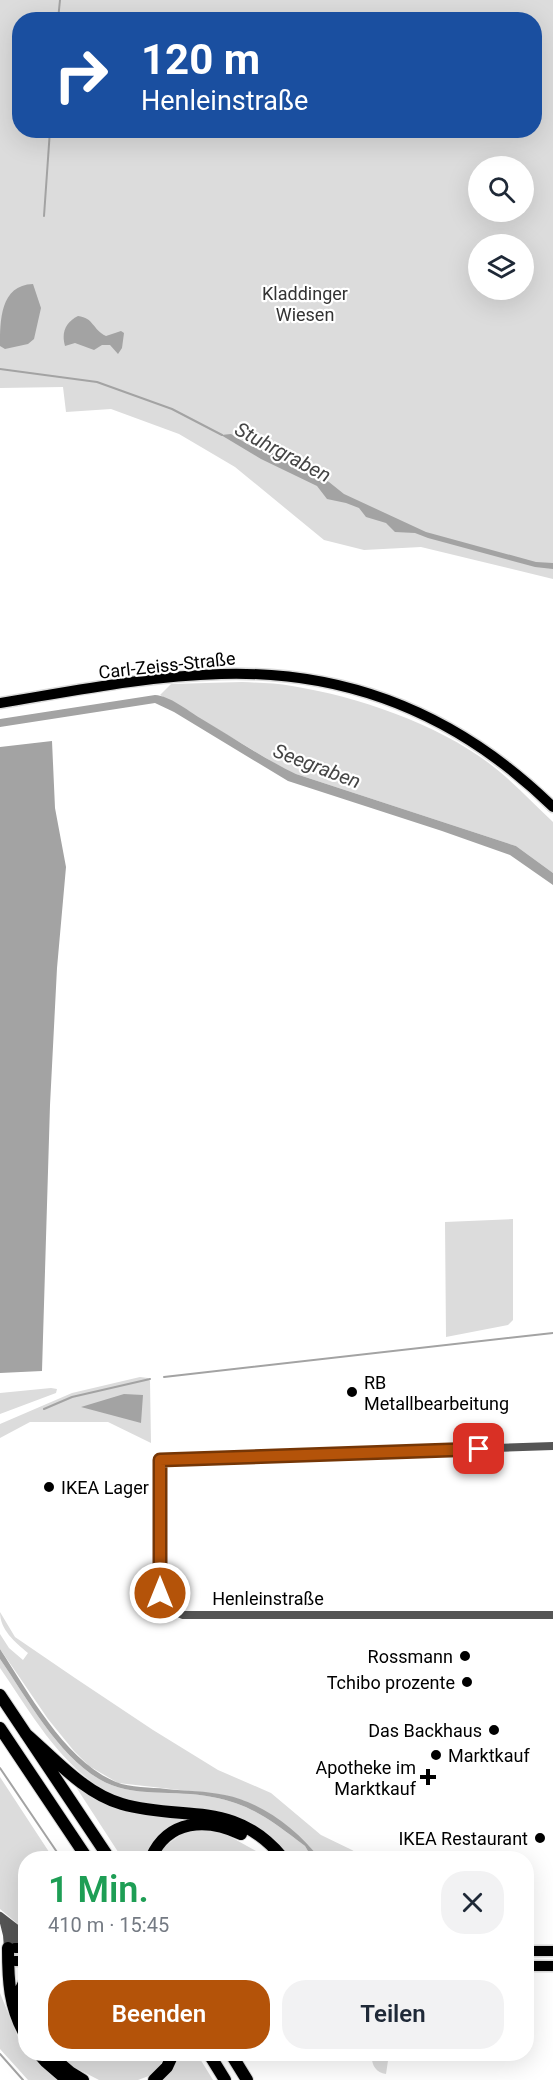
<!DOCTYPE html>
<html lang="de">
<meta charset="utf-8">
<style>
:root{--surface:#fff;--page:#f2f2f3;--text:#1f2937;--muted:#747a83;--accent:#b45309}
body{margin:0;font-family:Roboto,sans-serif;background:var(--page);color:var(--text);height:100vh;display:flex;flex-direction:column;font-size:22px;white-space:nowrap}
*{box-sizing:border-box;margin:0}
p{font-size:20px;color:var(--muted)}
.icon{flex:none;width:33px;height:33px;fill:none;stroke:currentColor;stroke-width:2;stroke-linecap:round;stroke-linejoin:round}
.map{position:relative;flex:1;overflow:hidden}
.side{position:absolute;left:18px;top:1851px;width:516px;height:210px;display:flex;flex-direction:column;background:var(--surface);border-radius:24px;box-shadow:0 6px 24px #0002}
.side>*{flex:none}
.hud{position:absolute;left:12px;top:12px;width:530px;height:126px;border-radius:24px;box-shadow:0 6px 24px #0002;background:#1a4fa0;color:#fff;overflow:hidden}
.buttons{position:absolute;left:468px;top:156px;display:grid;gap:12px}
.buttons a{display:grid;place-items:center;width:66px;height:66px;border-radius:50%;background:var(--surface);box-shadow:0 6px 24px #0002;font-size:30px}
.pin{position:absolute;display:grid;place-items:center;width:51px;height:51px;color:#fff;margin:-26px;border-radius:12px;box-shadow:0 3px 9px #0006}
.me{position:absolute;width:66px;margin:-33px;rotate:0deg;stroke-linejoin:round;filter:drop-shadow(0 0 4px #0008)}
.turn{display:flex;align-items:center;gap:21px;height:126px;padding:0 30px;font-size:27px}
.turn .icon{width:78px;height:78px;stroke-width:2.5}
.turn b{display:block;font-size:42px;line-height:51px}
.round{display:grid;place-items:center;flex:none;width:63px;height:63px;border-radius:24px;background:var(--page)}
.overview{display:flex;align-items:center;justify-content:space-between;height:102px;padding:0 30px}
h1{font-size:36px;font-weight:600;line-height:45px;color:#1e9e55}
.primary-button{display:flex;gap:12px;margin-top:auto;padding:12px 30px}
.primary-button a{flex:1;height:69px;border-radius:24px;background:var(--accent);color:#fff;font-size:24px;font-weight:600;line-height:69px;text-align:center}
.primary-button a+a{background:var(--page);color:var(--text)}
.map>svg:first-child{display:block}
.green{fill:#dcdcdc;fill-rule:evenodd}
.water{fill:#a3a3a3}
.lines{fill:none;stroke-linecap:round;stroke-linejoin:round}
.stream{stroke:#a3a3a3;stroke-width:2}
.major-casing{stroke:#dbdbdb;stroke-width:13}
.highway-casing{stroke:#dbdbdb;stroke-width:14}
.minor{stroke:#555;stroke-width:8}
.major{stroke:#000;stroke-width:10}
.highway{stroke:#000;stroke-width:12}
.route-casing{stroke:#753606;stroke-width:15}
.route{stroke:#b45309;stroke-width:10}
.poi-dot{fill:#000;stroke:#fff;stroke-width:2}
.labels{text-anchor:middle;dominant-baseline:central;stroke-width:4.5;stroke-linejoin:round;paint-order:stroke}
.park-label{font-size:18px;fill:#333;stroke:#fff}
.street-label{font-size:18px;fill:#000;stroke:#fff}
.poi-label{font-size:18px;fill:#000;stroke:#fff;text-anchor:end}
.water-label{font-size:20px;font-style:italic;fill:#444;stroke:#fff}
</style>
<div class="map">
<svg width="553" height="2080" viewBox="0 0 553 2080">
<rect width="100%" height="100%" fill="#fff"/>
<path class="green" d="M 0,0 L 553,0 L 553,579 L 421,547 L 364,550 L 324,540 L 235,467 L 179,434 L 111,409 L 66,412 L 63,387 L 0,388 ZM 20,20 L 534,20 L 534,130 L 20,130 ZM 478,166 L 524,166 L 524,212 L 478,212 ZM 478,244 L 524,244 L 524,290 L 478,290 Z
M 242,682 C 258,683 276,683 292,686 C 361,697 447,727 500,772 C 519,788 536,806 553,822 L 553,873 L 516,846 L 296,774 L 276,764 L 160,695 L 171,684 Z
M 513,1219 L 513,1320 L 508,1325 L 446,1337 L 445,1222 Z
M 140,1377 L 148,1378 L 150,1381 L 151,1443 L 108,1422 L 30,1422 L 0,1438 L 0,1424 L 72,1393 Z
M 51,1388 L 57,1389 L 56,1393 L 0,1414 L 0,1393 Z
M 0,1612 L 15,1637 L 75,1678 L 153,1730 L 218,1770 L 271,1793 L 321,1835 L 352,1850 L 364,1858 L 319,1858 L 297,1835 L 245,1801 L 224,1795 L 118,1783 L 89,1766 L 74,1751 L 48,1719 L 20,1678 L 0,1649 L 0,1634 L 9,1648 L 23,1660 L 28,1653 C 15,1642 0,1630 0,1612 Z
M 0,1659 C 27,1698 57,1754 99,1779 C 133,1799 175,1789 212,1797 C 249,1804 268,1818 297,1840 L 305,1846 L 312,1858 L 290,1858 C 266,1830 229,1811 191,1807 C 167,1805 138,1807 115,1796 C 62,1770 32,1714 0,1668 Z
M 0,1777 L 53,1858 L 26,1858 L 25,1930 L 0,1909 Z
M 76,1787 L 119,1810 L 194,1818 C 171,1825 153,1835 146,1858 L 122,1858 Z
M 186,1831 L 220,1831 L 256,1851 L 264,1858 L 158,1858 L 161,1849 Z
M 0,1993 L 17,2035 L 25,2048 L 26,2054 L 29,2054 L 57,2080 L 28,2080 L 0,2049 Z
M 57,2054 L 167,2054 L 154,2074 L 138,2080 L 99,2080 L 72,2066 Z
M 179,2054 L 197,2054 L 213,2080 L 163,2080 L 175,2064 Z
M 372,2054 L 389,2054 L 386,2074 C 375,2072 371,2064 372,2054 Z"/>
<path class="water" d="M 33,284 L 41,308 L 34,339 L 28,344 L 5,349 L 0,346 C 0,321 0,285 33,284 Z
M 78,316 C 94,318 92,329 106,336 L 121,331 L 124,333 L 122,348 L 118,354 L 110,345 L 102,345 L 94,350 L 75,343 L 65,346 C 61,332 66,322 78,316 Z
M 231,434 L 249,445 L 259,447 L 297,464 L 329,482 L 344,494 L 426,532 L 536,562 L 553,563 L 553,569 L 535,567 L 428,538 L 415,533 L 395,532 L 386,523 L 366,517 L 359,508 L 346,503 L 327,499 L 317,486 L 261,459 L 221,435 Z
M 155,695 C 170,696 187,710 200,718 C 232,737 263,758 296,774 L 516,846 L 553,873 L 553,885 L 510,855 L 442,831 L 288,781 L 174,712 L 155,703 L 0,727 L 0,719 Z
M 52,741 L 55,808 L 66,867 L 57,968 L 50,1105 L 42,1371 L 0,1373 L 0,747 Z
M 124,1394 L 143,1395 L 141,1423 L 81,1407 Z
M 0,1649 C 29,1693 65,1761 116,1782 C 130,1788 151,1787 166,1789 C 186,1791 206,1791 225,1795 C 261,1802 298,1830 319,1858 L 312,1858 L 305,1846 L 297,1840 C 268,1818 249,1804 212,1797 C 175,1789 133,1799 99,1779 C 57,1754 27,1698 0,1659 Z"/>
<g class="lines">
<path class="stream" d="M 58,20 L 60,0
M 44,216 L 50,130
M 0,369 L 97,382 L 172,409 L 222,435
M 164,1377 L 553,1333
M 44,1409 L 72,1397 L 150,1379
M 0,1768 L 61,1858
M 0,2054 L 23,2080"/>
<defs>
<path id="major" d="M 0,703 C 73,691 147,676 221,674 C 350,670 461,717 553,807
M 15,1948 L 26,1948
M 526,1951 L 553,1951
M 15,1961 L 26,1961
M 526,1966 L 553,1966"/>
<path id="highway" d="M 0,1695 L 109,1858
M 0,1728 L 87,1858
M 26,1734 C 55,1759 84,1793 122,1804 C 185,1822 234,1799 283,1858
M 151,1858 C 168,1819 207,1818 241,1834
M 8,1948 C 8,1980 9,2008 26,2036
M 17,1997 L 26,1979
M 39,2054 L 46,2062 L 67,2080
M 49,2054 L 70,2072 L 83,2080
M 209,2054 L 225,2080
M 231,2054 L 247,2080
M 154,2080 L 167,2067 L 173,2054"/>
</defs>
<use href="#major" class="major-casing"/>
<use href="#highway" class="highway-casing"/>
<path class="minor" d="M 553,1446 L 160,1460 L 160,1593 L 168,1609 L 183,1615 L 553,1615
M 0,1916 L 26,1936
M 3,1919 L 7,1935 L 8,1948
M 10,1925 L 14,1935 L 15,1948"/>
<use href="#major" class="major"/>
<use href="#highway" class="highway"/>
</g>
<g class="lines">
<defs>
<path id="route" d="M 160,1593 L 160,1460 L 479,1449"/>
</defs>
<use href="#route" class="route-casing"/>
<use href="#route" class="route"/>
</g>
<g class="poi-dot">
<circle cx="352" cy="1392" r="6"/>
<circle cx="49" cy="1487" r="6"/>
<circle cx="465" cy="1656" r="6"/>
<circle cx="467" cy="1682" r="6"/>
<circle cx="494" cy="1730" r="6"/>
<circle cx="436" cy="1755" r="6"/>
<path d="M425 1768h6v6h6v6h-6v6h-6v-6h-6v-6h6z"/>
<circle cx="540" cy="1838" r="6"/>
</g>
<g class="labels">
<g class="park-label">
<text x="305" y="293">Kladdinger<tspan x="305" dy="21">Wiesen</tspan></text>
</g>
<g class="street-label">
<text transform="translate(167 665) rotate(-6)">Carl-Zeiss-Straße</text>
<text x="268" y="1598">Henleinstraße</text>
</g>
<g class="poi-label">
<text x="364" y="1382" text-anchor="start">RB<tspan x="364" dy="21">Metallbearbeitung</tspan></text>
<text x="61" y="1487" text-anchor="start">IKEA Lager</text>
<text x="453" y="1656">Rossmann</text>
<text x="455" y="1682">Tchibo prozente</text>
<text x="482" y="1730">Das Backhaus</text>
<text x="448" y="1755" text-anchor="start">Marktkauf</text>
<text x="416" y="1767">Apotheke im<tspan x="416" dy="21">Marktkauf</tspan></text>
<text x="528" y="1838">IKEA Restaurant</text>
</g>
<g class="water-label">
<text transform="translate(283 452) rotate(28)">Stuhrgraben</text>
<text transform="translate(317 766) rotate(21)">Seegraben</text>
</g>
</g>
</svg>
<div class="buttons">
<a><svg class="icon" aria-label="search" viewBox="0 0 24 24"><circle cx="10" cy="10" r="6"/><path d="M15 15l6 6"/></svg></a>
<a><svg class="icon" aria-label="layers" viewBox="0 0 24 24"><path d="M12 4l9 5-9 5-9-5zM3 14l9 5 9-5"/></svg></a>
</div>
<div class="pin" style="left:479px;top:1449px;background:#d93025"><svg class="icon" aria-label="arrive" viewBox="0 0 24 24"><path d="M6 21V4h12l-3 4 3 4H6"/></svg></div>
<svg class="me" style="left:160px;top:1593px" viewBox="-20 -20 40 40"><circle r="17" fill="#b45309" stroke="#fff" stroke-width="3"/><path d="M0-11L8 9 0 5-8 9z" fill="#fff"/></svg>
<div class="hud">
<div class="turn"><svg class="icon" aria-label="right" viewBox="0 0 24 24"><path d="M7 20v-9h11M14 6l5 5-5 5"/></svg><div><b>120 m</b>Henleinstraße</div></div>
</div>
<section class="side">
<div class="overview"><div><h1>1 Min.</h1><p>410 m · 15:45</p></div><a class="round"><svg class="icon" aria-label="close" viewBox="0 0 24 24"><path d="M6 6l12 12M18 6L6 18"/></svg></a></div>
<div class="primary-button"><a>Beenden</a><a>Teilen</a></div>
</section>
</div>
